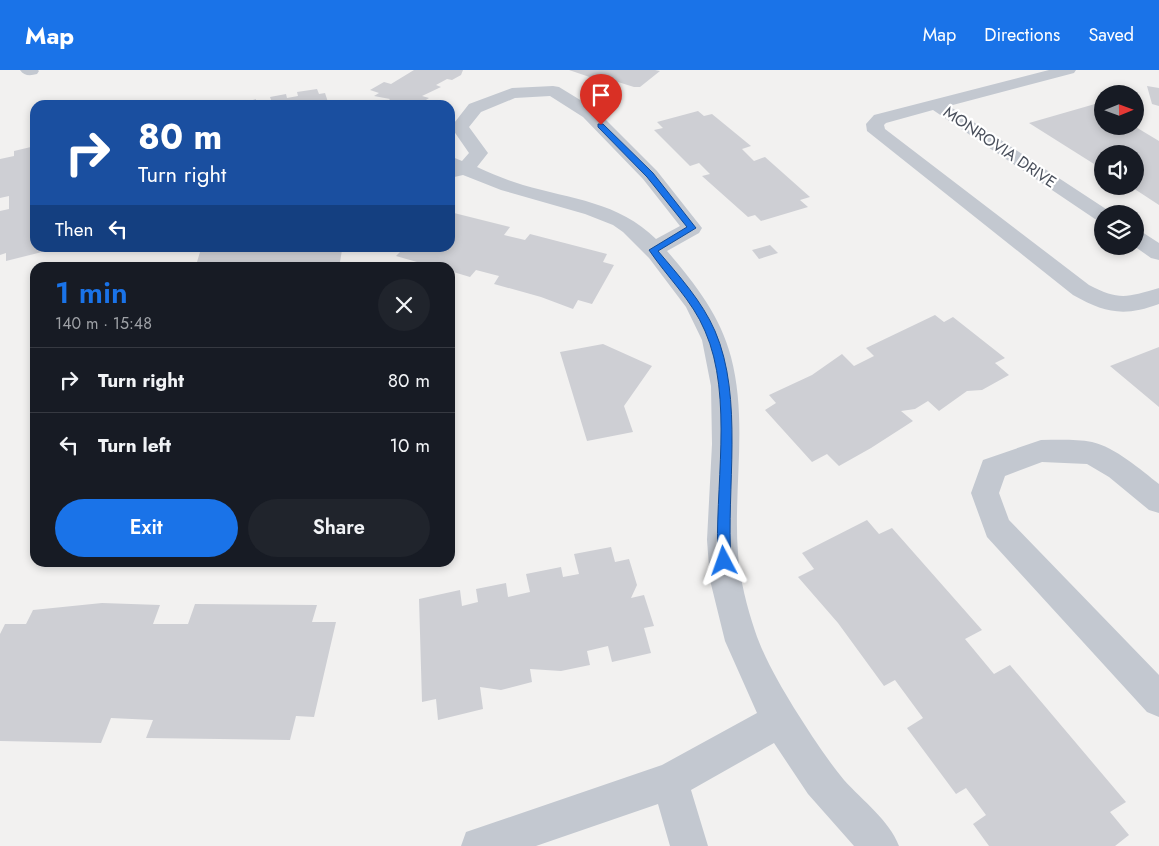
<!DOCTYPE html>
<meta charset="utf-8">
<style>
:root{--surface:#171b24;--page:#20242c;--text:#f1f3f6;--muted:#9ea1a6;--line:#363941;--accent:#1a73e8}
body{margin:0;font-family:Jost,sans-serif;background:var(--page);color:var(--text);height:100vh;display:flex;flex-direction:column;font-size:19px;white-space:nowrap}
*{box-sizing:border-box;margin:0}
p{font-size:16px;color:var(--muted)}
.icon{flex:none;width:28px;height:28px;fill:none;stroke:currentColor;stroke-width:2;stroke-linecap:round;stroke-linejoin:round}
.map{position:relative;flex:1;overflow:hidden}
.side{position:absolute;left:30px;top:192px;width:425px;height:305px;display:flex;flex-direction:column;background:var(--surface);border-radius:15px;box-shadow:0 2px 8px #0003}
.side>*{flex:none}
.top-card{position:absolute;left:30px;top:30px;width:425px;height:152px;border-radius:15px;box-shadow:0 2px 8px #0003;background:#1a4fa0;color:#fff;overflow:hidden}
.needle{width:32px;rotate:89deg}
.fabs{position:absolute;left:1094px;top:15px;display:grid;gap:10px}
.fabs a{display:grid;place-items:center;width:50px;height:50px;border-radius:50%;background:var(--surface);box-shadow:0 2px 8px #0003;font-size:25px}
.pin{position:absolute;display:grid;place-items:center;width:42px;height:42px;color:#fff;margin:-51px -21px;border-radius:50% 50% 50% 0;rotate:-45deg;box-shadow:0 0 5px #0007}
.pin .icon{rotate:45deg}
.me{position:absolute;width:55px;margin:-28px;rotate:356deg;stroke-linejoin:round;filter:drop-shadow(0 0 4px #0008)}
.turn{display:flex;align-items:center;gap:18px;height:105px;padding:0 25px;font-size:22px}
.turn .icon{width:65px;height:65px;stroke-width:2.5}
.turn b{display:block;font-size:35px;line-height:42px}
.then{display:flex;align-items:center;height:48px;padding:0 25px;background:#0003;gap:10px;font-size:19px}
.round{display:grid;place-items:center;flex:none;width:52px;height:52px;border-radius:26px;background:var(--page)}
.headline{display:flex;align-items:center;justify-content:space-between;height:85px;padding:0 25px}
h1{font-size:30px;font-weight:600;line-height:38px;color:var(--accent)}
.action{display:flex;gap:10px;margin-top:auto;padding:10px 25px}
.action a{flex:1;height:58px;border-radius:30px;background:var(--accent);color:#fff;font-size:20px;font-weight:600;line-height:58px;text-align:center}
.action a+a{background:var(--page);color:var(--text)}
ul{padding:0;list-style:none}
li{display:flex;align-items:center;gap:15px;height:65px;padding:0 25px;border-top:1px solid var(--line)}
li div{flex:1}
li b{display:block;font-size:19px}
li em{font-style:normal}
header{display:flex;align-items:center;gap:30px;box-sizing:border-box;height:70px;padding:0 25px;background:var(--accent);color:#fff}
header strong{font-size:24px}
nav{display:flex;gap:28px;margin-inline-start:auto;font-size:18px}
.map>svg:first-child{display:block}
.building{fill:#cecfd4}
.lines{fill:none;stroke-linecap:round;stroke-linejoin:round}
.minor{fill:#c3c8d0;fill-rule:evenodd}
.route{fill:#1a73e8;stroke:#114b97}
.labels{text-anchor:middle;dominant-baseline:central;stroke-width:4.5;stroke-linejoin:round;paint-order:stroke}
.far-street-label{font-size:16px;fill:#4a505c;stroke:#fff}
</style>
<header>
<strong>Map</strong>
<nav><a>Map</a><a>Directions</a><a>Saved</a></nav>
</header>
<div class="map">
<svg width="1159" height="776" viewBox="0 0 1159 776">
<rect width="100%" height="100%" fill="#f2f1f0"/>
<path class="building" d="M 414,0 L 463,0 L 461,5 L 452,10 L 447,9 L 436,15 L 441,17 L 422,26 L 429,28 L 418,35 L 396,35 L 387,32 L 390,29 L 374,26 L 379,23 L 370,20 L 384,12 L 391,14 Z
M 569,0 L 655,0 L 660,1 L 640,17 L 634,17 L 618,12 L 613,15 Z
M 1147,16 L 1159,18 L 1159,36 L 1152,34 Z
M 317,19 L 319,24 L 325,23 L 329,35 L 237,35 L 256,29 L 256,32 L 271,30 L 270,27 L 286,24 L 287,28 L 298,26 L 297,22 Z
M 229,30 L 230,35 L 207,35 L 207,34 Z
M 1095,34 L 1102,38 L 1102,56 L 1134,56 L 1159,71 L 1159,135 L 1130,116 L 1135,116 L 1135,84 L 1102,84 L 1102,99 L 1029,53 Z
M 698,41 L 704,46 L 712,44 L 751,76 L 742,79 L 754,91 L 765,87 L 810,127 L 800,130 L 808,137 L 761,151 L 755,145 L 748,147 L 702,106 L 710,104 L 699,93 L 690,96 L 654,60 L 663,58 L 657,52 Z
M 35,76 L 35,178 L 58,178 L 6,191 L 6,183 L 0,185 L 0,141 L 9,139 L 9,126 L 0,128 L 0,89 L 14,86 L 14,81 Z
M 450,142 L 510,157 L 504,165 L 525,170 L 530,164 L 607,184 L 603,192 L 614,195 L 592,234 L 578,230 L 573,239 L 541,227 L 494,214 L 499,206 L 476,200 L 470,207 L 450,201 L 450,198 L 438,198 L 396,186 L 404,178 L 450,178 Z
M 770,175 L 778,183 L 759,189 L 752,180 Z
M 259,178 L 332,178 L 331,181 L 342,180 L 339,198 L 188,198 L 189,192 L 197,192 L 200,182 Z
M 935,245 L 944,252 L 953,247 L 1005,288 L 995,293 L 1009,305 L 982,320 L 967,321 L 939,341 L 928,331 L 915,339 L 901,341 L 913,351 L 871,378 L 839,396 L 827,384 L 812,392 L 765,340 L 776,333 L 769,325 L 812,305 L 842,284 L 854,296 L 874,286 L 866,278 Z
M 603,274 L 652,296 L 624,336 L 633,362 L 587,371 L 560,282 Z
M 1159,277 L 1159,337 L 1110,296 Z
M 867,450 L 879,464 L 892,458 L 982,560 L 965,569 L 994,604 L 1010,595 L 1126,732 L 1110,742 L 1129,765 L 1115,776 L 989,776 L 973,754 L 986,745 L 966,718 L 956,724 L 907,658 L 923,648 L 895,610 L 884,616 L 838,553 L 798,507 L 814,499 L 802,483 Z
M 611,477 L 615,492 L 629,489 L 637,515 L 631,528 L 644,525 L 654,556 L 644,558 L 651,583 L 612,592 L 608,576 L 587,581 L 590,595 L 561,601 L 530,599 L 532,612 L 501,620 L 480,617 L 483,639 L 438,650 L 436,629 L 422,632 L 419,529 L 460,520 L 462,536 L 478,532 L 476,519 L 506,513 L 508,527 L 530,522 L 526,504 L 561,497 L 563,507 L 579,504 L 574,484 Z
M 102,533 L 160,535 L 153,554 L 188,554 L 195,534 L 317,535 L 312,552 L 336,552 L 314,647 L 296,646 L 290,670 L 146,668 L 153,650 L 111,648 L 101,673 L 0,671 L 0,564 L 5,554 L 26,554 L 33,540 Z"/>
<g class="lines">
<path class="minor" d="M 20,0 L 38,0 L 39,1 L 37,4 C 30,6 24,6 20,0 Z
M 1049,0 L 1076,0 L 1074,3 L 949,36 L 1109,141 L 1111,144 L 1102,144 L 1102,151 L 1095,149 L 933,40 L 886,53 L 884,55 L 885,59 L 1089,215 C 1120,231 1127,227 1159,218 L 1159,234 C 1124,247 1105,243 1073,225 L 867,61 L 866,54 L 874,45 Z
M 553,16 L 559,17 L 595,39 L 657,101 L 702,158 L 699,163 L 667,181 C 694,212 721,247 731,287 C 748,352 733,418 738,484 C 740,510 747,537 755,561 C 764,588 780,615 794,638 C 810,663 825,687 844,710 C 863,731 889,750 899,776 L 854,776 L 808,724 L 774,673 L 691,720 L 708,776 L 670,776 L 658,734 L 536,776 L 461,776 L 466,762 L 662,695 L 757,643 L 725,571 L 710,510 L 707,470 L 712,374 L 711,316 L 702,270 L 686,237 L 649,188 L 623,162 L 613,155 L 585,144 L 501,120 L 463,105 L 450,108 L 450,86 L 462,91 L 469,83 L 451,57 L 469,34 L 512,18 ZM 550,26 L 583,47 L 643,109 L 680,156 L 656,169 C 619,132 571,129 523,115 C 507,110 492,104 477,97 L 488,83 L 469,57 L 481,42 L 515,28 Z
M 1135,160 L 1142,162 L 1159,173 L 1159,190 L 1151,188 L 1134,176 Z
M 1041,370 C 1057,370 1076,369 1092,372 C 1115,377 1141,400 1159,414 L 1159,443 L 1149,440 L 1109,407 L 1087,394 L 1042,392 L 1005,406 L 999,423 L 1009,450 L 1159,605 L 1159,647 L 1147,642 L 987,467 L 971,423 L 983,390 Z"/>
</g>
<path class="route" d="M 598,54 L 603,54 L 653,103 L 696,158 L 658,181 C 679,206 702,231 715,261 C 744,328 726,419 731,491 L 729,495 L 724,497 L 720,495 L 718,491 C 714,420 734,327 705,261 C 692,230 667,207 649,180 L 687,157 L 647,107 L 598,57 Z"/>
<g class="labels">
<g class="far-street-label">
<text transform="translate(1000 77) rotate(34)">MONROVIA DRIVE</text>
</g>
</g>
</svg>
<div class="fabs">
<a><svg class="needle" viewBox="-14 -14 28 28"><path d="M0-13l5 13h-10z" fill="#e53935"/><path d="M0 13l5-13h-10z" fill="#9ea1a6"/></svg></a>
<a><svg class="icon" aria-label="sound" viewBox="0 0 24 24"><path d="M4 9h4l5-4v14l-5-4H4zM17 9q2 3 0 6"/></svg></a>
<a><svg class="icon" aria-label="layers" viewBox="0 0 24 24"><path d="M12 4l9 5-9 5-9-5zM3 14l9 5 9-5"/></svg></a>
</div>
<div class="pin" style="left:601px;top:55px;background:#d93025"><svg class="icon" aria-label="arrive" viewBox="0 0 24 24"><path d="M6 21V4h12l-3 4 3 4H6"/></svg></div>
<svg class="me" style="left:724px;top:491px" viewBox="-20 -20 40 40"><path d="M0-17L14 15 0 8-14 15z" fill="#1a73e8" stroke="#fff" stroke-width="4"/></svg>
<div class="top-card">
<div class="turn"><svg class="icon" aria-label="right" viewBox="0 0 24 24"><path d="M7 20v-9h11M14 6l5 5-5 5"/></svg><div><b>80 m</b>Turn right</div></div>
<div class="then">Then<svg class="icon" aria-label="left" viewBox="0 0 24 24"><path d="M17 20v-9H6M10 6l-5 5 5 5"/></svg></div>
</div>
<section class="side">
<div class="headline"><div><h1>1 min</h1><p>140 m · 15:48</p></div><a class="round"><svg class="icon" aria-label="close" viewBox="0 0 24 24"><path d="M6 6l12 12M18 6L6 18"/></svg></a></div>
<ul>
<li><svg class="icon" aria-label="right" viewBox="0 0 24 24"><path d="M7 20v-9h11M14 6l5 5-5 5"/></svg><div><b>Turn right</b></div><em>80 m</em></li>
<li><svg class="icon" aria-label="left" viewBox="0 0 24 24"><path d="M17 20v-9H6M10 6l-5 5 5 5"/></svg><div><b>Turn left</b></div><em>10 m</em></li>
</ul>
<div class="action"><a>Exit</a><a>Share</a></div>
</section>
</div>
